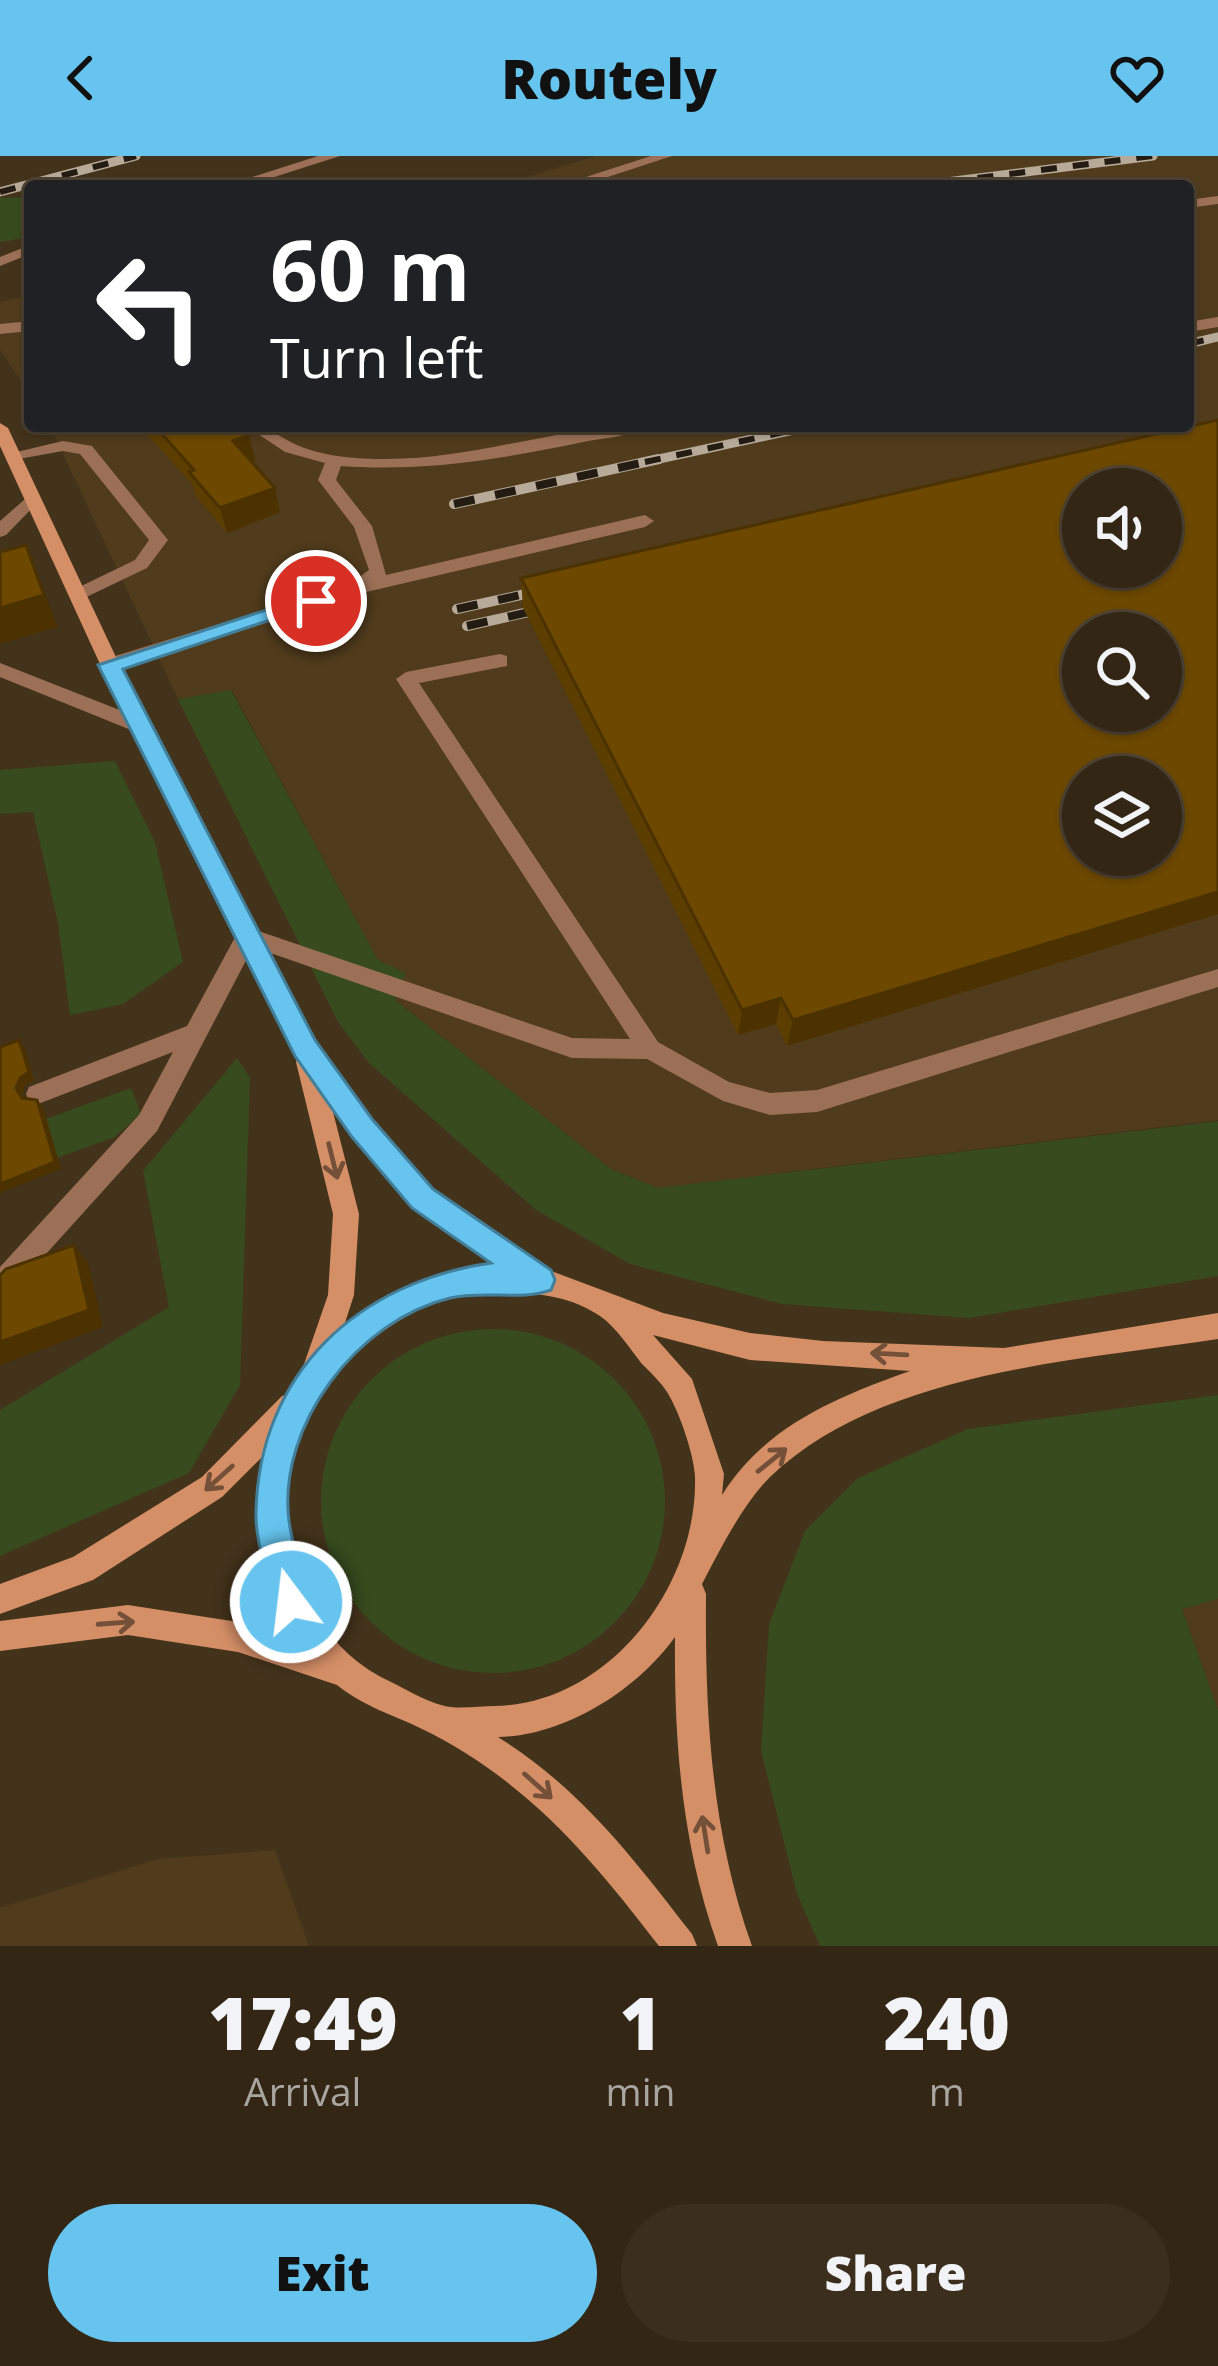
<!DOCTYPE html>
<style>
:root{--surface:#332614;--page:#3b2e1d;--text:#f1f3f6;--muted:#a9a5a0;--line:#4e4334;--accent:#66c4ef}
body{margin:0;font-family:"Open Sans",sans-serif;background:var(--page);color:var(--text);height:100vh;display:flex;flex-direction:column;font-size:45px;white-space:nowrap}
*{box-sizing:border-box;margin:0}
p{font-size:39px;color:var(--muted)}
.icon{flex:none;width:66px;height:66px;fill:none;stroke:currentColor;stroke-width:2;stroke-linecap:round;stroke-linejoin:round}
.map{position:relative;height:1790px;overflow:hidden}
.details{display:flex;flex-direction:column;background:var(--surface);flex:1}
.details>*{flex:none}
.hud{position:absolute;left:24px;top:24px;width:1170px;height:252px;border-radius:12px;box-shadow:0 3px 9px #0004,0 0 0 3px var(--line);background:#202124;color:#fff;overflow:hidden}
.controls{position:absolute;left:1062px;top:312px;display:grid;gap:24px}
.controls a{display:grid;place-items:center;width:120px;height:120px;border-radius:50%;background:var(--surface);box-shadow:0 3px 9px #0004,0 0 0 3px var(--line);font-size:60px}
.pin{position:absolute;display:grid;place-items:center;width:102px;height:102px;color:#fff;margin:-51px;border:6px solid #fff;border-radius:50%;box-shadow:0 3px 12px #0007}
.me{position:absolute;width:132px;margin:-66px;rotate:345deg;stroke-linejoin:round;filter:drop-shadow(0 0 9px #0008)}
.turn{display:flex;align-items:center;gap:42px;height:252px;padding:0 48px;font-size:54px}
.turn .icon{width:156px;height:156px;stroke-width:2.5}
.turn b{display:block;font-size:84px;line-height:102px}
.eta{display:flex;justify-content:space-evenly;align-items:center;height:204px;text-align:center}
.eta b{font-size:72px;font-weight:800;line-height:84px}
.action{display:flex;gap:24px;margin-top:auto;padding:24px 48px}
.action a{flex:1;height:138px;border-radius:72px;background:var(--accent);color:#111;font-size:48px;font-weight:800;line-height:138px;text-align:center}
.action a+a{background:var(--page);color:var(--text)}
header{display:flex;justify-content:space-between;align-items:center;height:156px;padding:0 48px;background:var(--accent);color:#111;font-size:54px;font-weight:800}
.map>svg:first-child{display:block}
.built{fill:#503b1c;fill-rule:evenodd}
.green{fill:#374b1e}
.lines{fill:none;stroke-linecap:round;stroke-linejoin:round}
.lane{fill:#9c7057;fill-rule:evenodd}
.secondary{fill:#d58f67;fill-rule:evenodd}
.rail-far1-casing{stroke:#b7aa99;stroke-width:9}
.rail-casing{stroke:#b7aa99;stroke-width:10}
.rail-far1{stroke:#241c12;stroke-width:6;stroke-dasharray:16;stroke-linecap:butt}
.rail{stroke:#241c12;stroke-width:8;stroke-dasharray:21;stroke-linecap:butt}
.wall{fill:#5d3e01}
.shaded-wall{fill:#4c3201}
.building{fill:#6c4801;stroke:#4c3201;stroke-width:3;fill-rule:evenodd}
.oneway{stroke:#745038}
.route{fill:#66c4ef;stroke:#427f9b;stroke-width:3}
</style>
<header><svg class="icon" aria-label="back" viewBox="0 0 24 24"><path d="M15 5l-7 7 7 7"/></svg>Routely<svg class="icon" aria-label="heart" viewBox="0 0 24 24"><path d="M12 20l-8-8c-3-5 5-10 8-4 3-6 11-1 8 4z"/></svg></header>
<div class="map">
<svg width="1218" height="1790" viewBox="0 0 1218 1790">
<rect width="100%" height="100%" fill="#44331b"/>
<path class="built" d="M 596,0 L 1218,0 L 1218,964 L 658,1032 L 611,1013 L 395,844 L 378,804 L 232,534 L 178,543 L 50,270 L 1188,270 L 1188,30 L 498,30 ZM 1083,333 L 1161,333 L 1161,411 L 1083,411 ZM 1083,477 L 1161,477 L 1161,555 L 1083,555 ZM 1083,621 L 1161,621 L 1161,699 L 1083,699 Z
M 30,139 L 30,239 L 0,193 L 0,146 Z
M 1218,1443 L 1218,1554 L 1182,1452 Z
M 275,1694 L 309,1790 L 0,1790 L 0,1752 L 158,1703 Z"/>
<path class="green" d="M 30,41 L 30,81 L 0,86 L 0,42 Z
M 231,534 L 378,804 L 406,817 L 395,844 L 611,1013 L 658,1032 L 1218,965 L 1218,1120 L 969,1162 L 782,1148 L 630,1108 L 536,1054 L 369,907 L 338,866 L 178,543 Z
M 115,605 L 155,686 L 183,806 L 123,848 L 70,859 L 58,767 L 33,656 L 0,658 L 0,614 Z
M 237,902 L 250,922 L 240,1229 L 189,1317 L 0,1400 L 0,1254 L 169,1151 L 143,1015 Z
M 131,932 L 141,958 L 115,981 L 57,1002 L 46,963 Z
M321 1345a172 172 0 1 1 344 0a172 172 0 1 1-344 0Z
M 1218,1239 L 1218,1443 L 1182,1453 L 1218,1554 L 1218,1790 L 820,1790 L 797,1738 L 761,1595 L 769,1468 L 805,1375 L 858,1322 L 968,1273 Z"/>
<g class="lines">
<path class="lane" d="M 318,0 L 340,0 L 246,30 L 224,30 Z
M 651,0 L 672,0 L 580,30 L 558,30 Z
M 1218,40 L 1218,48 L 1188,52 L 1188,44 Z
M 30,89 L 30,98 L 0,110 L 0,101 Z
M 1218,161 L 1218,171 L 1188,176 L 1188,166 Z
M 30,165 L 30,175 L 0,178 L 0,168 Z
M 246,270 C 269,270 277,280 297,289 C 324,301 358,303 387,303 C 475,303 559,270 646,270 C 630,281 603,282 583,286 C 502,303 424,316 341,310 L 336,324 L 372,370 L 386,419 L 645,359 L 654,365 L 645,371 L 362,437 L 116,514 L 102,514 L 102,504 L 350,428 L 369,414 L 354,371 L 318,324 L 325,307 L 285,296 Z
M 63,285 L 92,290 L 168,384 L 147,412 L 78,445 L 69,439 L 71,435 L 135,404 L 149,384 L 80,298 L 63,295 L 13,304 L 4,299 Z
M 32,337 L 38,338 L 38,346 L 6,379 L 0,381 L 0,365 Z
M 500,498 L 507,500 L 507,510 L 419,527 L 658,886 L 729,926 L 770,937 L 817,934 L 1218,813 L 1218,831 L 817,956 L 770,959 L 723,945 L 647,903 L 572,902 L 253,791 L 157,975 L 9,1139 L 0,1142 L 0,1111 L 139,959 L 173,896 L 38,948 L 29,945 L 26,938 L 29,931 L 187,870 L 239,774 L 247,771 L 572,882 L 630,883 L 396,523 L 406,516 Z
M 0,507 L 145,564 L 148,569 L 138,576 L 131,574 L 0,521 Z"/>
<path class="secondary" d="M 0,267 L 8,272 L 148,569 L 313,885 L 371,964 L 431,1035 L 546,1113 L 663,1157 L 750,1177 L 823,1185 L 1004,1192 L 1218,1157 L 1218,1183 C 1074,1205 880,1216 770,1321 C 742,1349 720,1394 702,1428 L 706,1438 C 705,1559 711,1675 752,1790 L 718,1790 C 682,1689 674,1588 675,1481 C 636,1535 564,1580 498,1581 C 582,1634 632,1701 692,1778 L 697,1790 L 659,1790 C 593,1704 533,1632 436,1580 C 404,1562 366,1553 337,1529 L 238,1496 L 128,1479 L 0,1495 L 0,1465 L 128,1449 L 238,1466 L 297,1485 C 258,1421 254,1368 267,1296 L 222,1341 L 93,1424 L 0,1458 L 0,1428 L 73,1401 L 202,1321 L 282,1240 L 291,1237 L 305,1216 L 303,1211 L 328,1139 L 333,1058 L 296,906 L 298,901 L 128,569 L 0,290 ZM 331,948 L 413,1051 L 500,1112 C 442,1112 387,1137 343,1173 L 354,1139 L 359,1058 ZM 478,1137 C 520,1136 564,1135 600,1160 C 616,1171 630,1193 642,1208 C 652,1218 665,1230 671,1243 C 681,1262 694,1299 695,1321 C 698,1430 609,1548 495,1550 C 478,1550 457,1554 441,1549 C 424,1544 407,1534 391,1526 C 322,1495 288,1422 287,1349 C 287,1262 349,1185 425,1151 C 441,1144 460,1141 478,1137 ZM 653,1179 L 750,1204 L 910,1215 C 837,1241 765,1270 722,1339 L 724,1318 L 692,1223 Z"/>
<defs>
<path id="rail-far1" d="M 914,30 L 1153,0
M 0,36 L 136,0
M 1188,188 L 1218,181
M 645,306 L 812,270"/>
<path id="rail" d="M 454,348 L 659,303
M 457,453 L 557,431
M 467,470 L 560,449"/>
</defs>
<use href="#rail-far1" class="rail-far1-casing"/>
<use href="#rail" class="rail-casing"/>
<use href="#rail-far1" class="rail-far1"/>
<use href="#rail" class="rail"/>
</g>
<path class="wall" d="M 1218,264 L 1218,758 L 787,890 L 776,868 L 738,879 L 523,452 L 521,422 Z
M 140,270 L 240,270 L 249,279 L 255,304 L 251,305 L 280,356 L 227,377 L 196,340 L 193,329 Z"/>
<path class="shaded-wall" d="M 249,279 L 255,304 L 239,310 L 233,285 Z
M 275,332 L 280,356 L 227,377 L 220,352 Z
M 26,389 L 58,471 L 0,488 L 0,452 Z
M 1218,736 L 1218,758 L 787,890 L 793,864 Z
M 781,842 L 776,868 L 738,879 L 742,854 Z
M 19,884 L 25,892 L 34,924 L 25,929 L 22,940 L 16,932 Z
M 37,944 L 43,951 L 61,1013 L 0,1037 L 0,1028 Z
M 74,1089 L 88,1107 L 103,1171 L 0,1209 L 0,1186 Z"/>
<path class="building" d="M 1218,264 L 1218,736 L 793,864 L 781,842 L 742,854 L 521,422 ZM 1083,333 L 1161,333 L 1161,411 L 1083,411 ZM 1083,477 L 1161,477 L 1161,555 L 1083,555 ZM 1083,621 L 1161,621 L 1161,699 L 1083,699 Z
M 155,270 L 240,270 L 249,279 L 233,285 L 275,332 L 220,352 L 189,316 L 194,314 Z
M 26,389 L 44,439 L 0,452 L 0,396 Z
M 19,884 L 29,916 L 20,922 L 16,932 L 22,942 L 37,944 L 55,1006 L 0,1028 L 0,891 Z
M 74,1089 L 89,1154 L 0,1186 L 0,1119 L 6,1113 Z"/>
<defs><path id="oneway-shaft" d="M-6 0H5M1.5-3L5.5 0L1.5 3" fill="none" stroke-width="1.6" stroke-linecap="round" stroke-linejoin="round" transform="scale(3)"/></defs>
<g class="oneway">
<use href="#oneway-shaft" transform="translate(333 1005) rotate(76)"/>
<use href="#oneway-shaft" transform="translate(889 1198) rotate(-177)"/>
<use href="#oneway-shaft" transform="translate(772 1304) rotate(-39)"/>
<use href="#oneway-shaft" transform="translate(219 1322) rotate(138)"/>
<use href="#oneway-shaft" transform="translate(116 1467) rotate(-4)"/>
<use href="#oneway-shaft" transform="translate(538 1630) rotate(42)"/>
<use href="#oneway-shaft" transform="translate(705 1678) rotate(-99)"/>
</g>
<path class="route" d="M 309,440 L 327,445 L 123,513 L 315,884 L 372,963 L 433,1033 L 551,1114 L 555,1124 L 551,1134 C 522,1145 483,1134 450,1142 C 358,1164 277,1269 289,1365 C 293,1392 302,1420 308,1446 L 303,1459 L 291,1464 L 279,1459 L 274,1446 C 268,1418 255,1385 256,1356 C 259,1216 359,1126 491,1107 L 412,1052 L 352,981 L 295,900 L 98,509 Z"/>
</svg>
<div class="controls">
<a><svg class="icon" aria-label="sound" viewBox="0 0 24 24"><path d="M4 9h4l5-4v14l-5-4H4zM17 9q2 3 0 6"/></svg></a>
<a><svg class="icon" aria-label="search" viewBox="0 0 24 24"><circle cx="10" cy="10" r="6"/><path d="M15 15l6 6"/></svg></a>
<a><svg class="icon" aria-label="layers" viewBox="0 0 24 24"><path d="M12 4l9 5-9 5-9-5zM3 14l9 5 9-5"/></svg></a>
</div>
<div class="pin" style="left:316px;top:445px;background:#d93025"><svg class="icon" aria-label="arrive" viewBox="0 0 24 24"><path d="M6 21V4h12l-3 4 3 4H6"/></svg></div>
<svg class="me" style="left:291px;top:1446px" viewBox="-20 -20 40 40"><circle r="17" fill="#66c4ef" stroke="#fff" stroke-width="3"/><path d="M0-11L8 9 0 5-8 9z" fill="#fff"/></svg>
<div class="hud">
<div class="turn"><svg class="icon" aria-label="left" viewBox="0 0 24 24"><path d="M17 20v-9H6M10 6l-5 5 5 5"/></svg><div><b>60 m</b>Turn left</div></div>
</div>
</div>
<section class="details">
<div class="eta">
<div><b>17:49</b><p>Arrival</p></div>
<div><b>1</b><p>min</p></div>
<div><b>240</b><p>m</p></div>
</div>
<div class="action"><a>Exit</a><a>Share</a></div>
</section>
